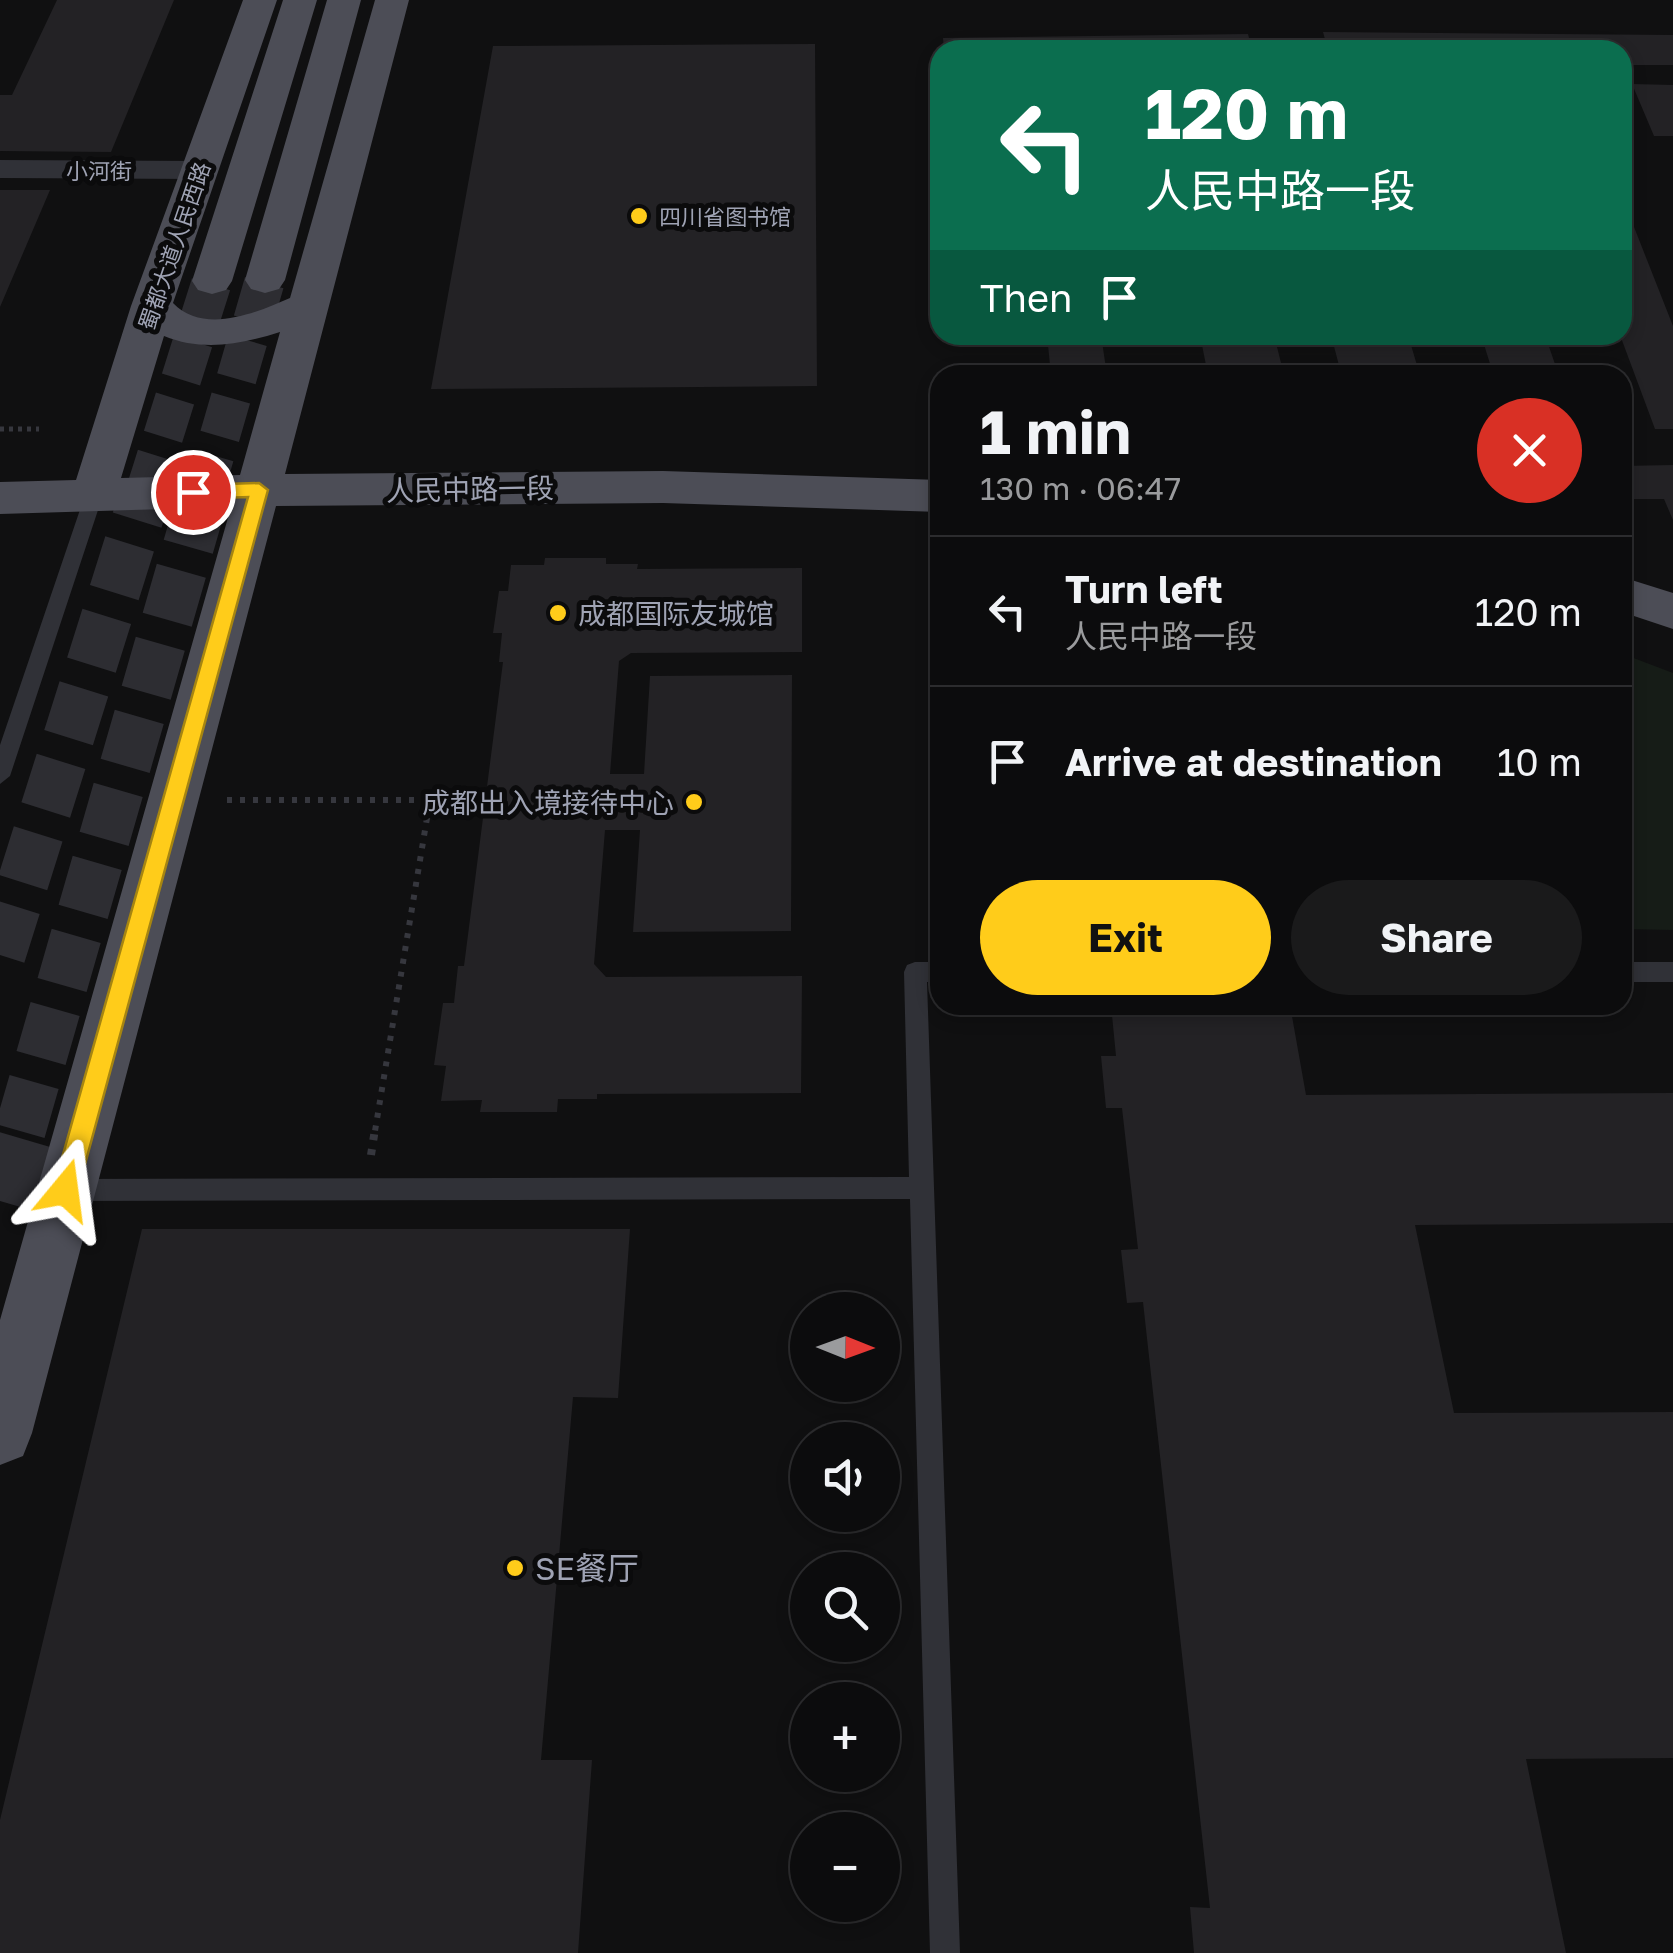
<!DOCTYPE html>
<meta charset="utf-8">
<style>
:root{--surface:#0c0c0d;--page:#1a1a1b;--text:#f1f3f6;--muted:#9a9b9d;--line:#2c2c2e;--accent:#ffcc1a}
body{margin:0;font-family:"Golos Text","Noto Sans SC",sans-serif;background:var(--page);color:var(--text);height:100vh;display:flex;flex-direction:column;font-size:38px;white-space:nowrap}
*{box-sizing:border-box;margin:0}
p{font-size:32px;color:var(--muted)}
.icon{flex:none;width:55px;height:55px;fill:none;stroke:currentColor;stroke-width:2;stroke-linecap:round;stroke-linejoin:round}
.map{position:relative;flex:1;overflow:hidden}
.panel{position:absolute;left:930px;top:365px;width:702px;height:650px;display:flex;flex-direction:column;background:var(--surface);border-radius:30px;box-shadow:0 5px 15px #0003,0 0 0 2px var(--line)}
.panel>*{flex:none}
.hud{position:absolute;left:930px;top:40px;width:702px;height:305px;border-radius:30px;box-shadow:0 5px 15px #0003,0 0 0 2px var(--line);background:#0b6e4f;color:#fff;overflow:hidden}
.needle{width:65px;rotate:91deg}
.controls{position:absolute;left:790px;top:1292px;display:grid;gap:20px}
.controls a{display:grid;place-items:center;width:110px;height:110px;border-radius:50%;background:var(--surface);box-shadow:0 5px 15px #0003,0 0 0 2px var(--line);font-size:50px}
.pin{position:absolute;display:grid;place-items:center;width:85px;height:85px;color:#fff;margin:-42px;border:5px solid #fff;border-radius:50%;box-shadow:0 2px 10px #0007}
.me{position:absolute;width:110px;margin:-55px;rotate:16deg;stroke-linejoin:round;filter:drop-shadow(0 0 8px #0008)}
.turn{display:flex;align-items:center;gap:35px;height:210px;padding:0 50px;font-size:45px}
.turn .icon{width:130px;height:130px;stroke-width:2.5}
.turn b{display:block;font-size:70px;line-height:85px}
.then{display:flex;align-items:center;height:95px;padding:0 50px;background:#0003;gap:20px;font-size:38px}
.round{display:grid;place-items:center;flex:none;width:105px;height:105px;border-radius:52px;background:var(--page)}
.head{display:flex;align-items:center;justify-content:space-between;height:170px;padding:0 50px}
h1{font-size:60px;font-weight:700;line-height:75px}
.cta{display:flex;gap:20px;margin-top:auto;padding:20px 50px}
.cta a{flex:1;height:115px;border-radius:60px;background:var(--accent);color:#111;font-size:40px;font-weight:700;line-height:115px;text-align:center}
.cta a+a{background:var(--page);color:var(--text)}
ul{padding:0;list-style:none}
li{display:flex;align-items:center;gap:30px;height:150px;padding:0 50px;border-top:2px solid var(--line)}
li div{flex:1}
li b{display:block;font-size:38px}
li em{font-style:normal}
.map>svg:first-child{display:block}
.green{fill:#161c17}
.building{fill:#232225}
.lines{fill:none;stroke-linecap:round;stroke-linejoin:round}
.primary-tunnel-far2{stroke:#2d2d32;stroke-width:40;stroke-dasharray:40 20;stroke-linecap:butt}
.primary-tunnel-far1{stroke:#2d2d32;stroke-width:51;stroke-dasharray:51 25;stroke-linecap:butt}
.primary-tunnel{stroke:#2d2d32;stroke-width:66;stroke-dasharray:66 32;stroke-linecap:butt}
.path-far2{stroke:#36373e;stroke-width:5;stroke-dasharray:4 5;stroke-linecap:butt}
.path-far1{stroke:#36373e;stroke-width:6;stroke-dasharray:5 8;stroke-linecap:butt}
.path{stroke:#36373e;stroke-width:8;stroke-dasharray:6 9;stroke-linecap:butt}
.lane{fill:#303137;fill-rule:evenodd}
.street{fill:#303137;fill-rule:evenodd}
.primary{fill:#4c4d56;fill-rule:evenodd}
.route{fill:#ffcc1a;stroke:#a68511;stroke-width:2.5}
.poi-dot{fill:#ffcc1a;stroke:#0b0b0c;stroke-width:4}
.labels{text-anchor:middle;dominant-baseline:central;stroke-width:10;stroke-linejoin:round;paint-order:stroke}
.far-street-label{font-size:22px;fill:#9fa3b4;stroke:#0b0b0c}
.far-poi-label{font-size:22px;fill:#9fa3b4;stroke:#0b0b0c;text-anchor:start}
.street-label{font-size:28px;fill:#9fa3b4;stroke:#0b0b0c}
.poi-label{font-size:28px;fill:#9fa3b4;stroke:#0b0b0c;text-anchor:start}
.near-poi-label{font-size:32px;fill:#9fa3b4;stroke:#0b0b0c;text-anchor:start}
</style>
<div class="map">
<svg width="1673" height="1953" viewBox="0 0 1673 1953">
<rect width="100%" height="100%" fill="#101011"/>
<path class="green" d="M 1623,654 L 1673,673 L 1673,930 L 1623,929 Z"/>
<path class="building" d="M 57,0 L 174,0 L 111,152 L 0,151 L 0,95 L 12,95 Z
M 1323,32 L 1673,35 L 1673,65 L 1622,65 L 1622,50 L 1328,50 Z
M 1248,34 L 1252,50 L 944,50 L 943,38 Z
M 815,44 L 817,386 L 431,389 L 493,46 Z
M 1632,84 L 1673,85 L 1673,136 L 1654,136 Z
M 0,190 L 50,190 L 0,307 Z
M 1623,199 L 1673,326 L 1673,429 L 1655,429 L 1620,335 Z
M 1047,335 L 1101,335 L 1107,375 L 1051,375 Z
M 1200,335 L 1274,335 L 1284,375 L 1208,375 Z
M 1331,335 L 1408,335 L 1419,372 L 1341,373 Z
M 1481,335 L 1545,335 L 1557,370 L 1492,370 Z
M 1673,465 L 1673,520 L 1664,499 L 1622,499 L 1622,466 Z
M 545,558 L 606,558 L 606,564 L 638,564 L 637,569 L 802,568 L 802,652 L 631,653 L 619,661 L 610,774 L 644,774 L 650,676 L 792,675 L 791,931 L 633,932 L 640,830 L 605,830 L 594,964 L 606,977 L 802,976 L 801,1093 L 597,1094 L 597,1099 L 558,1099 L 557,1112 L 480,1112 L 482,1100 L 441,1101 L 446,1066 L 434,1065 L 443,1003 L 454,1003 L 458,966 L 464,966 L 503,662 L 499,662 L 502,633 L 493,633 L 499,591 L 508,591 L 511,565 L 544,565 Z
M 1111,1005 L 1290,1005 L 1306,1095 L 1673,1093 L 1673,1223 L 1415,1225 L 1454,1413 L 1673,1412 L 1673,1758 L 1526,1759 L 1566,1953 L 1194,1953 L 1190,1907 L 1210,1908 L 1143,1302 L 1127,1303 L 1121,1250 L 1138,1249 L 1122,1108 L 1106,1108 L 1101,1056 L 1116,1056 Z
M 142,1229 L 630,1229 L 618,1398 L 573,1397 L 541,1760 L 592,1760 L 578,1953 L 0,1953 L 0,1820 Z"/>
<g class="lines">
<path class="primary-tunnel-far2" d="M 145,494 L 212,281
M 203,494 L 265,280"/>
<path class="primary-tunnel-far1" d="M 0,955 L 146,492
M 20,1131 L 204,492"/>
<path class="primary-tunnel" d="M 0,1201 L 21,1129"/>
<path class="path-far2" d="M 0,429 L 39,429"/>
<path class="path-far1" d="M 227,800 L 430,800 L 375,1131"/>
<path class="path" d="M 371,1155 L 375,1129"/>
<path class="lane" d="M 94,489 L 103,495 L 10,776 L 0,784 L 0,745 L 85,495 Z
M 915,962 L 940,962 L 940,982 L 927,982 L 960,1953 L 930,1953 L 910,1199 L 65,1201 L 56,1198 L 53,1190 L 56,1182 L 65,1179 L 909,1177 L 904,972 L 907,965 Z
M 1622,962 L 1673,962 L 1673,982 L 1622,982 Z"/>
<path class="street" d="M 0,160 L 199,161 L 210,163 L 215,170 L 210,177 L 199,179 L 0,178 Z"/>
<path class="primary" d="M 243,0 L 277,0 L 173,303 C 204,335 256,313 290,298 L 375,0 L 409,0 L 285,474 L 663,471 L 940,480 L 940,512 L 663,503 L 276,506 L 32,1433 L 23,1456 L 0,1465 L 0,1320 L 231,507 L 0,514 L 0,482 L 76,480 L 131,306 ZM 280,332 L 240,475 L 121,478 L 164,336 C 203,352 242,344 280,332 Z
M 283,0 L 317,0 L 232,281 L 226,290 L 212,294 L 198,290 L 192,281 Z
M 327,0 L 361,0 L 285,280 L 279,289 L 265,293 L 251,289 L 245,280 Z
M 1622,577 L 1673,593 L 1673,629 L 1622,612 Z"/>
</g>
<path class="route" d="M 259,483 L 268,490 L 78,1190 L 74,1198 L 65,1201 L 57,1198 L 53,1190 L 248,497 L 193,499 L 184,492 L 193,485 Z"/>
<g class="poi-dot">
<circle cx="639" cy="216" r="10"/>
<circle cx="558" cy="613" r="10"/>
<circle cx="694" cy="802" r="10"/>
<circle cx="515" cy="1568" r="10"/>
</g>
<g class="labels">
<g class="far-street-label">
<text x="99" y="170">小河街</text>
<text transform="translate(174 246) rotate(-71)">蜀都大道人民西路</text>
</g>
<g class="far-poi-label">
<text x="659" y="216">四川省图书馆</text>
</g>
<g class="street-label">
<text transform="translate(470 489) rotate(-1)">人民中路一段</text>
</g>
<g class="poi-label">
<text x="578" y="613">成都国际友城馆</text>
<text x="674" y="802" text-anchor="end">成都出入境接待中心</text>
</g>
<g class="near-poi-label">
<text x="535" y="1568">SE餐厅</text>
</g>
</g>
</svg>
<div class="controls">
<a><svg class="needle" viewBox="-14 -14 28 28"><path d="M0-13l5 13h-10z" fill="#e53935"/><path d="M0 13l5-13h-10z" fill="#9a9b9d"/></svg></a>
<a><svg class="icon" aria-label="sound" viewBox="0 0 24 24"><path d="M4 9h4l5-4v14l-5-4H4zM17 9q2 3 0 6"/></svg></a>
<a><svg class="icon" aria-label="search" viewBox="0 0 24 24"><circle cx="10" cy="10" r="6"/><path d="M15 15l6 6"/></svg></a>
<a>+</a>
<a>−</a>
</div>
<div class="pin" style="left:193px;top:492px;background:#d93025"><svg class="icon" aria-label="arrive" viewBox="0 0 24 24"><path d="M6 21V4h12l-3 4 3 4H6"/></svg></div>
<svg class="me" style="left:65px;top:1190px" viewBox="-20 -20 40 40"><path d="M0-17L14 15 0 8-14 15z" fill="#ffcc1a" stroke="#fff" stroke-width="4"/></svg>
<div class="hud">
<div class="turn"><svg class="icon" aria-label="left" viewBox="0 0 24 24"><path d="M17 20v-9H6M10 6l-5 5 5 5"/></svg><div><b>120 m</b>人民中路一段</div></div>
<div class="then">Then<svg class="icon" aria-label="arrive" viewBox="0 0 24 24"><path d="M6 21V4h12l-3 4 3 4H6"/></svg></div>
</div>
<section class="panel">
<div class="head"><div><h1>1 min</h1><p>130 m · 06:47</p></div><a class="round" style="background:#d93025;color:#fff"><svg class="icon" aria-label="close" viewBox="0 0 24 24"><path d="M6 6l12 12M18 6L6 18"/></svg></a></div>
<ul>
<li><svg class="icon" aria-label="left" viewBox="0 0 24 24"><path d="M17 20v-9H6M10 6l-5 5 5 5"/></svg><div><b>Turn left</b><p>人民中路一段</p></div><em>120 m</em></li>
<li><svg class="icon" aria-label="arrive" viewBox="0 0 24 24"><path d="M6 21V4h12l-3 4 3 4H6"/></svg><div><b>Arrive at destination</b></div><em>10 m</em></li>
</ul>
<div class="cta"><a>Exit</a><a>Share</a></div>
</section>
</div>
